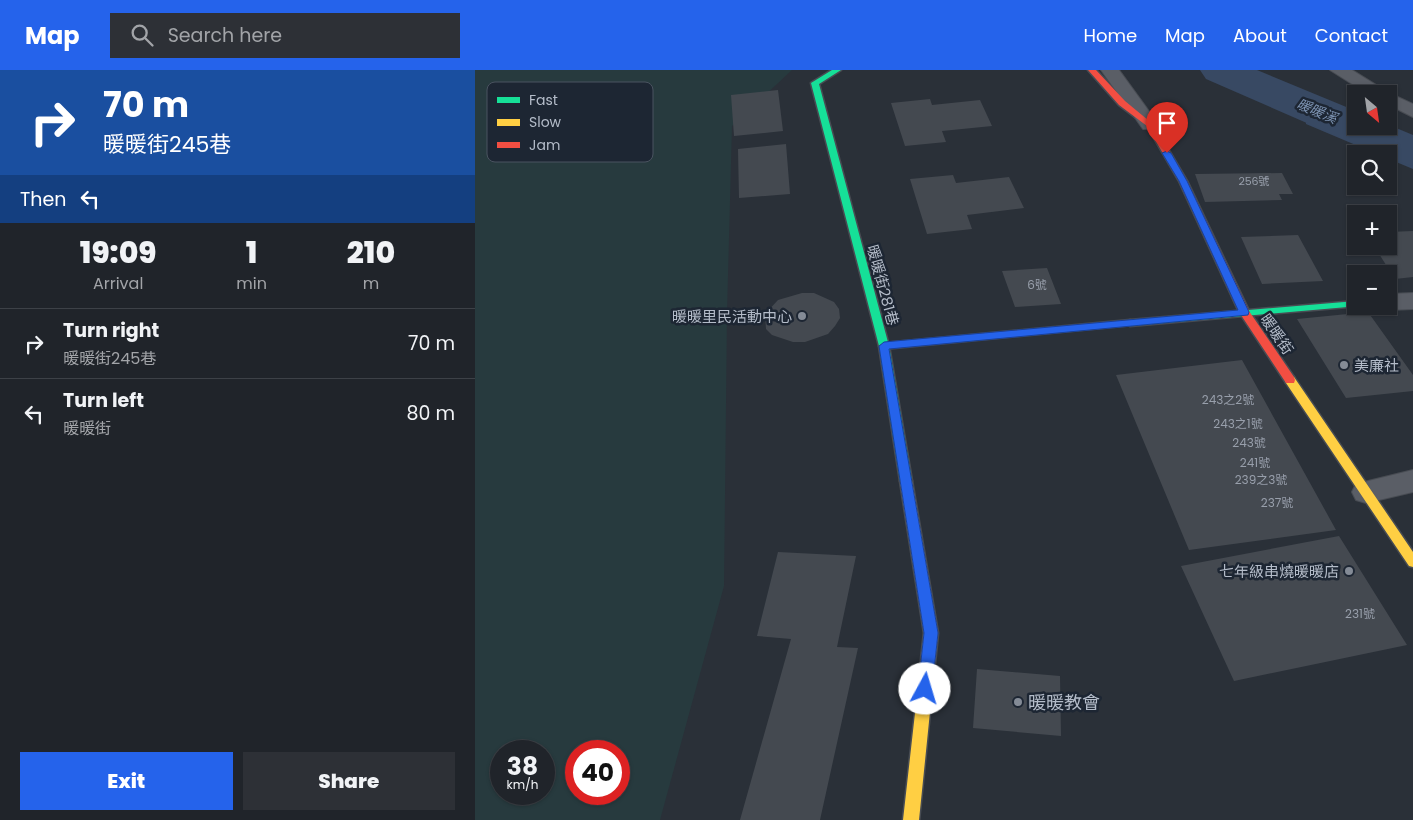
<!DOCTYPE html>
<meta charset="utf-8">
<style>
:root{--surface:#20242a;--page:#2d3036;--text:#f1f3f6;--muted:#a2a4a8;--line:#3d4147;--accent:#2563eb}
body{margin:0;font-family:Poppins,"Noto Sans TC",sans-serif;background:var(--page);color:var(--text);height:100vh;display:flex;flex-direction:column;font-size:19px;white-space:nowrap}
*{box-sizing:border-box;margin:0}
p{font-size:16px;color:var(--muted)}
.icon{flex:none;width:28px;height:28px;fill:none;stroke:currentColor;stroke-width:2;stroke-linecap:round;stroke-linejoin:round}
.map{position:relative;flex:1;overflow:hidden}
.sheet{display:flex;flex-direction:column;background:var(--surface);width:475px}
.sheet>*{flex:none}
.banner{background:#1a4fa0;color:#fff;overflow:hidden}
.needle{width:32px;rotate:151deg}
.tools{position:absolute;left:872px;top:15px;display:grid;gap:10px}
.tools a{display:grid;place-items:center;width:50px;height:50px;border-radius:0px;background:var(--surface);box-shadow:0 1px 4px #0004,0 0 0 1px var(--line);font-size:25px}
.speed{position:absolute;left:15px;top:670px;display:flex;gap:10px;font-size:25px;font-weight:700;text-align:center}
.speed>*{display:grid;place-content:center;width:65px;height:65px;border-radius:50%;background:var(--surface);box-shadow:0 1px 4px #0004,0 0 0 1px var(--line);line-height:1}
.speed small{font-size:12px;font-weight:400}
.speed .limit{border:8px solid #d22;background:#fff;color:#111}
.pin{position:absolute;display:grid;place-items:center;width:42px;height:42px;color:#fff;margin:-51px -21px;border-radius:50% 50% 50% 0;rotate:-45deg;box-shadow:0 0 5px #0007}
.pin .icon{rotate:45deg}
.me{position:absolute;width:55px;margin:-28px;rotate:6deg;stroke-linejoin:round;filter:drop-shadow(0 0 4px #0008)}
.turn{display:flex;align-items:center;gap:18px;height:105px;padding:0 20px;font-size:22px}
.turn .icon{width:65px;height:65px;stroke-width:2.5}
.turn b{display:block;font-size:35px;line-height:42px}
.then{display:flex;align-items:center;height:48px;padding:0 20px;background:#0003;gap:10px;font-size:19px}
.eta{display:flex;justify-content:space-evenly;align-items:center;height:85px;text-align:center}
.eta b{font-size:30px;font-weight:800;line-height:35px}
.action{display:flex;gap:10px;margin-top:auto;padding:10px 20px}
.action a{flex:1;height:58px;border-radius:0px;background:var(--accent);color:#fff;font-size:20px;font-weight:800;line-height:58px;text-align:center}
.action a+a{background:var(--page);color:var(--text)}
ul{padding:0;list-style:none}
li{display:flex;align-items:center;gap:15px;height:70px;padding:0 20px;border-top:1px solid var(--line)}
li div{flex:1}
li b{display:block;font-size:19px}
li em{font-style:normal}
header{display:flex;align-items:center;gap:30px;box-sizing:border-box;height:70px;padding:0 25px;background:var(--accent);color:#fff}
header strong{font-size:24px}
nav{display:flex;gap:28px;margin-inline-start:auto;font-size:18px}
.search{width:350px;height:45px;background:var(--page);display:flex;align-items:center;gap:12px;box-sizing:border-box;padding:0 18px;border-radius:0px;color:var(--muted);font-size:19px}
main{display:flex;flex:1;min-height:0}
.map>svg:first-child{display:block}
.green{fill:#273a3e;fill-rule:evenodd}
.water{fill:#384963}
.lines{fill:none;stroke-linecap:round;stroke-linejoin:round}
.river{fill:#384963;fill-rule:evenodd}
.building{fill:#444950}
.street-casing{stroke:#484c53;stroke-width:2}
.fast-casing{stroke:#484c53;stroke-width:3}
.slow-casing{stroke:#484c53;stroke-width:3}
.jam-casing{stroke:#484c53;stroke-width:3}
.street{fill:#5a5e66;fill-rule:evenodd}
.fast{fill:#16e098;fill-rule:evenodd}
.slow{fill:#ffcf43;fill-rule:evenodd}
.jam{fill:#f24e42;fill-rule:evenodd}
.route{fill:#2563eb;stroke:#184099}
.poi-dot{fill:#848b96;stroke:#1d2633;stroke-width:2}
.labels{text-anchor:middle;dominant-baseline:central;stroke-width:5;stroke-linejoin:round;paint-order:stroke}
.far-number-label{font-size:11px;fill:#989fab}
.number-label{font-size:12px;fill:#989fab}
.far-water-label{font-size:14px;font-style:italic;fill:#7c92b1;stroke:#1d2633}
.street-label{font-size:15px;fill:#b4bcc9;stroke:#1d2633}
.poi-label{font-size:15px;fill:#b4bcc9;stroke:#1d2633;text-anchor:end}
.near-poi-label{font-size:18px;fill:#b4bcc9;stroke:#1d2633;text-anchor:start}
.key{fill:#1d2633;stroke:#4a5360;stroke-width:1}
.key-label{font-size:14px;fill:#b4bcc9}
</style>
<header>
<strong>Map</strong>
<div class="search"><svg class="icon" aria-label="search" viewBox="0 0 24 24"><circle cx="10" cy="10" r="6"/><path d="M15 15l6 6"/></svg>Search here</div>
<nav><a>Home</a><a>Map</a><a>About</a><a>Contact</a></nav>
</header>
<main>
<section class="sheet">
<div class="banner">
<div class="turn"><svg class="icon" aria-label="right" viewBox="0 0 24 24"><path d="M7 20v-9h11M14 6l5 5-5 5"/></svg><div><b>70 m</b>暖暖街245巷</div></div>
<div class="then">Then<svg class="icon" aria-label="left" viewBox="0 0 24 24"><path d="M17 20v-9H6M10 6l-5 5 5 5"/></svg></div>
</div>
<div class="eta">
<div><b>19:09</b><p>Arrival</p></div>
<div><b>1</b><p>min</p></div>
<div><b>210</b><p>m</p></div>
</div>
<ul>
<li><svg class="icon" aria-label="right" viewBox="0 0 24 24"><path d="M7 20v-9h11M14 6l5 5-5 5"/></svg><div><b>Turn right</b><p>暖暖街245巷</p></div><em>70 m</em></li>
<li><svg class="icon" aria-label="left" viewBox="0 0 24 24"><path d="M17 20v-9H6M10 6l-5 5 5 5"/></svg><div><b>Turn left</b><p>暖暖街</p></div><em>80 m</em></li>
</ul>
<div class="action"><a>Exit</a><a>Share</a></div>
</section>
<div class="map">
<svg width="938" height="750" viewBox="0 0 938 750">
<rect width="100%" height="100%" fill="#2a3038"/>
<path class="green" d="M 0,0 L 317,0 L 257,56 L 252,243 L 249,516 L 185,750 L 0,750 ZM 26,681 L 69,681 L 69,724 L 26,724 ZM 101,681 L 144,681 L 144,724 L 101,724 Z"/>
<path class="water" d="M 730,0 L 765,0 L 779,7 L 792,9 L 830,27 L 850,50 L 899,76 L 938,84 L 938,99 L 914,89 L 914,84 L 902,84 L 831,54 L 830,43 L 798,19 Z"/>
<g class="lines">
<path class="river" d="M 725,0 L 782,0 L 881,41 L 881,56 L 914,55 L 938,65 L 938,96 L 914,89 L 914,84 L 903,84 L 731,9 Z"/>
</g>
<path class="building" d="M 303,20 L 308,61 L 259,66 L 256,25 Z
M 455,29 L 457,35 L 505,30 L 517,56 L 467,61 L 471,72 L 430,76 L 416,33 Z
M 311,74 L 315,124 L 264,128 L 263,79 Z
M 807,103 L 818,124 L 804,124 L 807,130 L 730,132 L 720,104 Z
M 478,105 L 481,113 L 534,107 L 549,138 L 492,145 L 497,159 L 452,164 L 435,109 Z
M 938,161 L 938,207 L 920,209 L 899,176 L 914,176 L 914,162 Z
M 823,165 L 848,211 L 787,214 L 766,167 Z
M 572,198 L 586,234 L 540,237 L 527,201 Z
M 327,223 L 339,223 L 359,232 L 364,239 L 365,248 L 360,256 L 353,264 L 330,272 L 318,272 L 297,265 L 291,259 L 290,244 L 303,230 Z
M 893,242 L 938,305 L 938,321 L 871,328 L 822,249 Z
M 767,290 L 861,460 L 714,480 L 641,305 Z
M 864,466 L 932,575 L 759,611 L 706,496 Z
M 303,482 L 381,486 L 362,577 L 383,578 L 345,750 L 265,750 L 316,569 L 282,566 Z
M 502,599 L 585,606 L 586,666 L 498,658 Z"/>
<g class="lines">
<defs>
<path id="street" d="M 626,0 L 644,0 L 684,55 L 682,59 L 668,59 Z
M 855,0 L 877,0 L 914,23 L 938,34 L 938,47 L 914,35 L 914,24 L 893,24 Z
M 938,223 L 938,239 L 914,240 L 905,236 L 914,236 L 914,224 Z
M 938,400 L 938,422 L 891,433 L 881,430 L 877,422 L 881,414 Z"/>
<path id="fast" d="M 357,0 L 366,0 L 344,14 L 414,276 L 437,411 L 435,414 L 427,414 L 425,411 L 404,276 L 336,13 Z
M 881,231 L 881,236 L 884,236 L 655,256 L 650,253 L 655,250 Z"/>
<path id="slow" d="M 815,306 L 819,307 L 938,482 L 938,497 L 934,496 L 811,313 L 810,310 L 811,307 Z
M 431,406 L 435,408 L 437,411 L 463,563 L 444,750 L 428,750 L 449,563 L 425,411 L 427,408 Z"/>
<path id="jam" d="M 613,0 L 621,0 L 650,31 L 679,55 L 712,111 L 774,241 L 819,307 L 820,310 L 819,313 L 811,313 L 764,242 L 704,111 L 672,56 L 644,35 Z
M 655,250 L 658,251 L 660,253 L 658,255 L 409,279 L 404,276 L 409,273 Z"/>
</defs>
<use href="#street" class="street-casing"/>
<use href="#fast" class="fast-casing"/>
<use href="#slow" class="slow-casing"/>
<use href="#jam" class="jam-casing"/>
<use href="#street" class="street"/>
<use href="#fast" class="fast"/>
<use href="#slow" class="slow"/>
<use href="#jam" class="jam"/>
</g>
<path class="route" d="M 692,81 L 696,83 L 712,111 L 774,242 L 773,245 L 414,279 L 463,563 L 457,619 L 455,624 L 450,626 L 445,624 L 443,619 L 449,563 L 404,276 L 409,272 L 763,240 L 704,111 L 687,83 Z"/>
<g class="poi-dot">
<circle cx="327" cy="246" r="5"/>
<circle cx="869" cy="295" r="5"/>
<circle cx="874" cy="501" r="5"/>
<circle cx="543" cy="632" r="5"/>
</g>
<g class="labels">
<g class="far-number-label">
<text x="779" y="111">256號</text>
</g>
<g class="number-label">
<text x="562" y="214">6號</text>
<text x="753" y="329">243之2號</text>
<text x="763" y="353">243之1號</text>
<text x="774" y="372">243號</text>
<text x="780" y="392">241號</text>
<text x="786" y="409">239之3號</text>
<text x="802" y="432">237號</text>
<text x="885" y="543">231號</text>
</g>
<g class="far-water-label">
<text transform="translate(842 41) rotate(23)">暖暖溪</text>
</g>
<g class="street-label">
<text transform="translate(408 215) rotate(75)">暖暖街281巷</text>
<text transform="translate(802 264) rotate(56)">暖暖街</text>
</g>
<g class="poi-label">
<text x="317" y="246">暖暖里民活動中心</text>
<text x="879" y="295" text-anchor="start">美廉社</text>
<text x="864" y="501">七年級串燒暖暖店</text>
</g>
<g class="near-poi-label">
<text x="553" y="632">暖暖教會</text>
</g>
</g>
<rect x="12" y="12" width="166" height="80" rx="8" class="key"/>
<rect x="22" y="27" width="23" height="6" fill="#16e098"/>
<rect x="22" y="49" width="23" height="7" fill="#ffcf43"/>
<rect x="22" y="72" width="23" height="6" fill="#f24e42"/>
<g class="key-label">
<text x="54" y="35">Fast</text>
<text x="54" y="57">Slow</text>
<text x="54" y="80">Jam</text>
</g>
</svg>
<div class="tools">
<a><svg class="needle" viewBox="-14 -14 28 28"><path d="M0-13l5 13h-10z" fill="#e53935"/><path d="M0 13l5-13h-10z" fill="#a2a4a8"/></svg></a>
<a><svg class="icon" aria-label="search" viewBox="0 0 24 24"><circle cx="10" cy="10" r="6"/><path d="M15 15l6 6"/></svg></a>
<a>+</a>
<a>−</a>
</div>
<div class="speed"><div>38<small>km/h</small></div><div class="limit">40</div></div>
<div class="pin" style="left:692px;top:83px;background:#d93025"><svg class="icon" aria-label="arrive" viewBox="0 0 24 24"><path d="M6 21V4h12l-3 4 3 4H6"/></svg></div>
<svg class="me" style="left:450px;top:619px" viewBox="-20 -20 40 40"><circle r="19" fill="#fff"/><path d="M0-13L10 11 0 6-10 11z" fill="#2563eb"/></svg>
</div>
</main>
